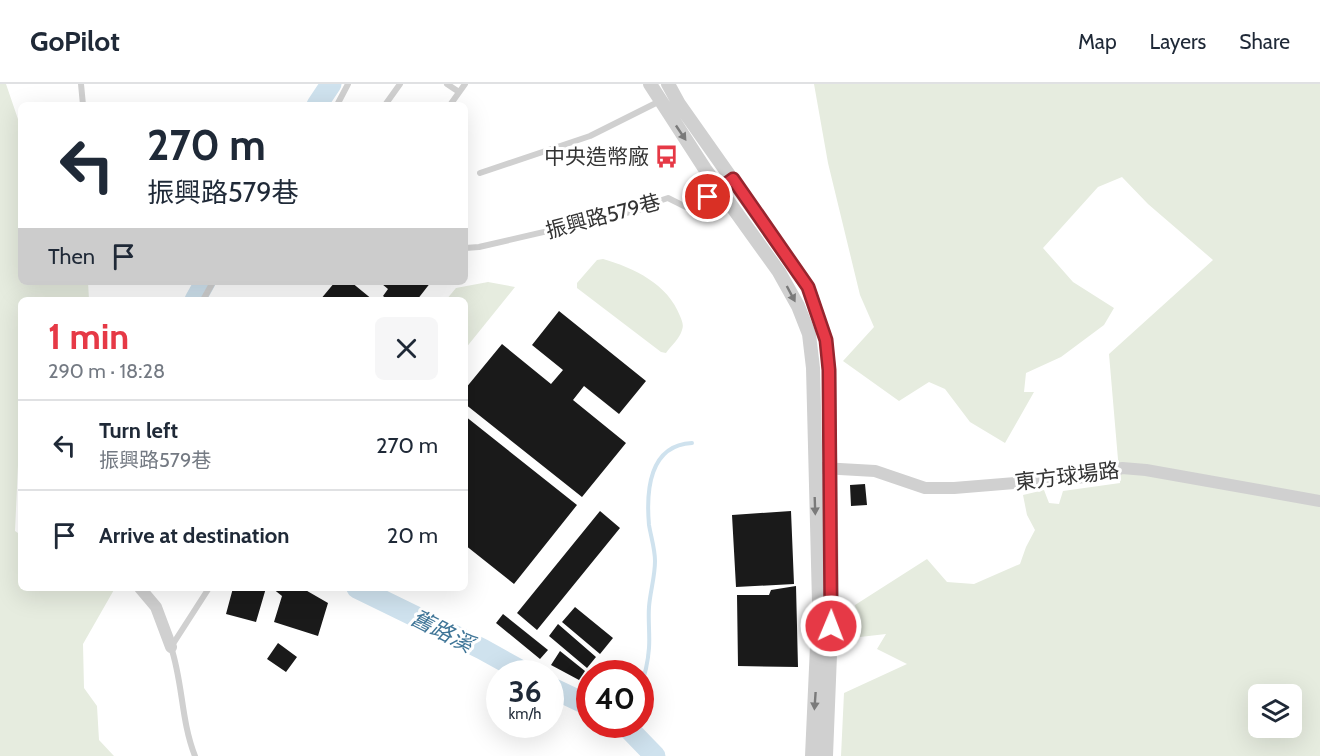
<!DOCTYPE html>
<meta charset="utf-8">
<style>
:root{--surface:#fff;--page:#f6f6f7;--text:#1f2937;--muted:#747a83;--line:#e0e1e3;--accent:#e63946}
body{margin:0;font-family:Cabin,"Noto Sans TC",sans-serif;background:var(--page);color:var(--text);height:100vh;display:flex;flex-direction:column;font-size:22px;white-space:nowrap}
*{box-sizing:border-box;margin:0}
p{font-size:20px;color:var(--muted)}
.icon{flex:none;width:33px;height:33px;fill:none;stroke:currentColor;stroke-width:2;stroke-linecap:round;stroke-linejoin:round}
.map{position:relative;flex:1;overflow:hidden}
.side{position:absolute;left:18px;top:213px;width:450px;height:294px;display:flex;flex-direction:column;background:var(--surface);border-radius:9px;box-shadow:0 6px 24px #0002}
.side>*{flex:none}
.guide{position:absolute;left:18px;top:18px;width:450px;height:183px;border-radius:9px;box-shadow:0 6px 24px #0002;background:#fff;color:var(--text);overflow:hidden}
.buttons{position:absolute;left:1248px;top:600px;display:grid;gap:12px}
.buttons a{display:grid;place-items:center;width:54px;height:54px;border-radius:9px;background:var(--surface);box-shadow:0 6px 24px #0002;font-size:30px}
.speed{position:absolute;left:486px;top:576px;display:flex;gap:12px;font-size:30px;font-weight:700;text-align:center}
.speed>*{display:grid;place-content:center;width:78px;height:78px;border-radius:50%;background:var(--surface);box-shadow:0 6px 24px #0002;line-height:1}
.speed small{font-size:15px;font-weight:400}
.speed .limit{border:9px solid #d22;background:#fff;color:#111}
.pin{position:absolute;display:grid;place-items:center;width:51px;height:51px;color:#fff;margin:-26px;border:3px solid #fff;border-radius:50%;box-shadow:0 2px 6px #0007}
.me{position:absolute;width:66px;margin:-33px;rotate:1deg;stroke-linejoin:round;filter:drop-shadow(0 0 4px #0008)}
.turn{display:flex;align-items:center;gap:21px;height:126px;padding:0 30px;font-size:27px}
.turn .icon{width:78px;height:78px;stroke-width:2.5}
.turn b{display:block;font-size:42px;line-height:51px}
.then{display:flex;align-items:center;height:57px;padding:0 30px;background:#0003;gap:12px;font-size:22px}
.round{display:grid;place-items:center;flex:none;width:63px;height:63px;border-radius:9px;background:var(--page)}
.summary{display:flex;align-items:center;justify-content:space-between;height:102px;padding:0 30px}
h1{font-size:36px;font-weight:700;line-height:45px;color:var(--accent)}
ul{padding:0;list-style:none}
li{display:flex;align-items:center;gap:18px;height:90px;padding:0 30px;border-top:2px solid var(--line)}
li div{flex:1}
li b{display:block;font-size:22px}
li em{font-style:normal}
header{display:flex;align-items:center;gap:36px;box-sizing:border-box;height:84px;padding:0 30px;background:var(--surface);border-bottom:2px solid var(--line)}
header strong{font-size:28px}
nav{display:flex;gap:33px;margin-inline-start:auto;font-size:21px}
.map>svg:first-child{display:block}
.green{fill:#e6ecdf;fill-rule:evenodd}
.lines{fill:none;stroke-linecap:round;stroke-linejoin:round}
.stream{stroke:#cfe2ee;stroke-width:4}
.river{stroke:#cfe2ee;stroke-width:21}
.building{fill:#1a1a1a}
.service{stroke:#d0d0d0;stroke-width:6}
.minor{stroke:#d0d0d0;stroke-width:12}
.tertiary{stroke:#d0d0d0;stroke-width:14}
.oneway{fill:#7a7a7a}
.route-casing{stroke:#96252e;stroke-width:15}
.route{stroke:#e63946;stroke-width:10}
.labels{text-anchor:middle;dominant-baseline:central;stroke-width:6;stroke-linejoin:round;paint-order:stroke}
.poi-label{font-size:21px;fill:#333;stroke:#fff;text-anchor:end}
.street-label{font-size:21px;fill:#333;stroke:#fff}
.water-label{font-size:22px;font-style:italic;fill:#3f7597;stroke:#fff}
</style>
<header>
<strong>GoPilot</strong>
<nav><a>Map</a><a>Layers</a><a>Share</a></nav>
</header>
<div class="map">
<svg width="1320" height="672" viewBox="0 0 1320 672">
<rect width="100%" height="100%" fill="#fff"/>
<path class="green" d="M 0,0 L 6,0 L 21,44 L 21,198 L 88,198 L 89,216 L 21,216 L 21,381 L 18,381 L 15,447 L 21,451 L 21,504 L 115,504 L 83,560 L 84,604 L 97,622 L 99,656 L 114,672 L 0,672 Z
M 814,0 L 1320,0 L 1320,672 L 841,672 L 844,609 L 907,580 L 877,565 L 886,550 L 860,553 L 855,521 L 927,475 L 947,498 L 974,500 L 1020,480 L 1026,463 L 1035,446 L 1027,431 L 1023,411 L 1044,406 L 1049,419 L 1059,420 L 1063,407 L 1120,399 L 1109,270 L 1213,176 L 1148,120 L 1122,93 L 1098,103 L 1043,164 L 1073,198 L 1114,224 L 1104,241 L 1061,273 L 1026,289 L 1024,308 L 1034,308 L 1005,359 L 970,338 L 945,305 L 929,298 L 899,317 L 843,277 L 874,243 L 860,211 L 828,79 ZM 1258,610 L 1292,610 L 1292,644 L 1258,644 Z
M 603,175 C 634,184 668,200 680,232 C 682,237 684,241 682,246 C 680,254 671,262 666,269 L 661,268 L 577,204 L 577,199 L 597,176 Z
M 488,198 L 515,203 L 465,265 L 465,216 L 446,216 L 456,204 Z"/>
<g class="lines">
<path class="stream" d="M 640,605 C 645,591 648,578 649,564 C 650,551 648,537 649,523 C 650,508 655,493 655,477 C 655,465 651,453 649,441 C 646,407 649,361 692,359"/>
<path class="river" d="M 317,21 L 331,0
M 195,216 L 205,198
M 357,504 L 482,565 L 527,590
M 550,603 L 590,622
M 624,640 L 655,672"/>
</g>
<path class="building" d="M 335,198 L 351,198 L 373,216 L 320,216 Z
M 383,198 L 431,198 L 417,216 L 388,216 L 383,212 L 388,205 L 382,200 Z
M 559,227 L 646,297 L 619,330 L 584,302 L 573,316 L 626,359 L 582,413 L 465,320 L 465,305 L 502,260 L 551,300 L 563,286 L 532,261 Z
M 465,332 L 577,421 L 514,500 L 465,461 Z
M 865,400 L 867,421 L 851,422 L 850,401 Z
M 600,427 L 620,444 L 537,546 L 517,529 Z
M 791,427 L 794,500 L 736,503 L 732,431 Z
M 796,502 L 798,583 L 738,582 L 737,511 L 769,511 L 771,506 Z
M 233,504 L 266,504 L 256,538 L 226,530 Z
M 272,504 L 302,504 L 328,519 L 318,552 L 274,538 L 282,512 Z
M 575,523 L 613,554 L 600,570 L 562,538 Z
M 503,530 L 548,566 L 540,575 L 496,539 Z
M 558,540 L 596,573 L 587,584 L 549,552 Z
M 278,559 L 297,573 L 286,588 L 267,575 Z
M 560,567 L 585,587 L 579,596 L 551,581 Z"/>
<g class="lines">
<path class="service" d="M 81,0 L 83,21
M 447,0 L 459,8
M 337,21 L 348,0
M 385,21 L 400,0
M 450,21 L 465,0
M 480,89 L 590,52 L 662,16
M 465,164 L 479,163 L 643,125 L 653,119 L 668,114 L 686,123 L 698,121 L 732,96
M 203,216 L 213,198
M 195,672 C 181,637 183,599 171,563 L 209,504"/>
<path class="minor" d="M 822,384 L 875,387 L 925,404 L 954,404 L 1098,392 L 1122,384 L 1146,386 L 1320,417
M 140,504 L 156,523 L 171,563"/>
<path class="tertiary" d="M 650,0 L 705,85 L 779,188 L 798,222 L 809,250 L 813,284 L 819,518 L 812,672
M 668,0 L 679,20 L 808,203 L 826,256 L 829,286 L 832,520 L 826,672"/>
</g>
<defs><path id="oneway-solid" d="M-6-.8H1V-3.2L6.5 0L1 3.2V.8H-6Z" transform="scale(1.5)"/></defs>
<g class="oneway">
<use href="#oneway-solid" transform="translate(681 49) rotate(56)"/>
<use href="#oneway-solid" transform="translate(791 210) rotate(62)"/>
<use href="#oneway-solid" transform="translate(815 422) rotate(88)"/>
<use href="#oneway-solid" transform="translate(815 617) rotate(94)"/>
</g>
<g class="lines">
<defs>
<path id="route" d="M 708,113 L 733,95 L 808,203 L 826,256 L 829,286 L 831,542"/>
</defs>
<use href="#route" class="route-casing"/>
<use href="#route" class="route"/>
</g>
<defs>
<symbol id="bus-bare" viewBox="-9 -9 18 18"><path d="M-5-6H5V4H4V6H2V4H-2V6H-4V4H-5ZM-3.5-4V0h7V-4ZM-3.5 1.2v1.5H-2V1.2ZM2 1.2v1.5H3.5V1.2Z" fill="#e63946" stroke="#fff" stroke-width="2.5" paint-order="stroke"/></symbol>
</defs>
<g fill-rule="evenodd">
<use href="#bus-bare" x="650" y="56" width="33" height="33"/>
</g>
<g class="labels">
<g class="poi-label">
<text x="649" y="72">中央造幣廠</text>
</g>
<g class="street-label">
<text transform="translate(603 132) rotate(-15)">振興路579巷</text>
<text transform="translate(1067 392) rotate(-7)">東方球場路</text>
</g>
<g class="water-label">
<text transform="translate(442 547) rotate(27)">舊路溪</text>
</g>
</g>
</svg>
<div class="buttons">
<a><svg class="icon" aria-label="layers" viewBox="0 0 24 24"><path d="M12 4l9 5-9 5-9-5zM3 14l9 5 9-5"/></svg></a>
</div>
<div class="speed"><div>36<small>km/h</small></div><div class="limit">40</div></div>
<div class="pin" style="left:708px;top:113px;background:#d93025"><svg class="icon" aria-label="arrive" viewBox="0 0 24 24"><path d="M6 21V4h12l-3 4 3 4H6"/></svg></div>
<svg class="me" style="left:831px;top:542px" viewBox="-20 -20 40 40"><circle r="17" fill="#e63946" stroke="#fff" stroke-width="3"/><path d="M0-11L8 9 0 5-8 9z" fill="#fff"/></svg>
<div class="guide">
<div class="turn"><svg class="icon" aria-label="left" viewBox="0 0 24 24"><path d="M17 20v-9H6M10 6l-5 5 5 5"/></svg><div><b>270 m</b>振興路579巷</div></div>
<div class="then">Then<svg class="icon" aria-label="arrive" viewBox="0 0 24 24"><path d="M6 21V4h12l-3 4 3 4H6"/></svg></div>
</div>
<section class="side">
<div class="summary"><div><h1>1 min</h1><p>290 m · 18:28</p></div><a class="round"><svg class="icon" aria-label="close" viewBox="0 0 24 24"><path d="M6 6l12 12M18 6L6 18"/></svg></a></div>
<ul>
<li><svg class="icon" aria-label="left" viewBox="0 0 24 24"><path d="M17 20v-9H6M10 6l-5 5 5 5"/></svg><div><b>Turn left</b><p>振興路579巷</p></div><em>270 m</em></li>
<li><svg class="icon" aria-label="arrive" viewBox="0 0 24 24"><path d="M6 21V4h12l-3 4 3 4H6"/></svg><div><b>Arrive at destination</b></div><em>20 m</em></li>
</ul>
</section>
</div>
